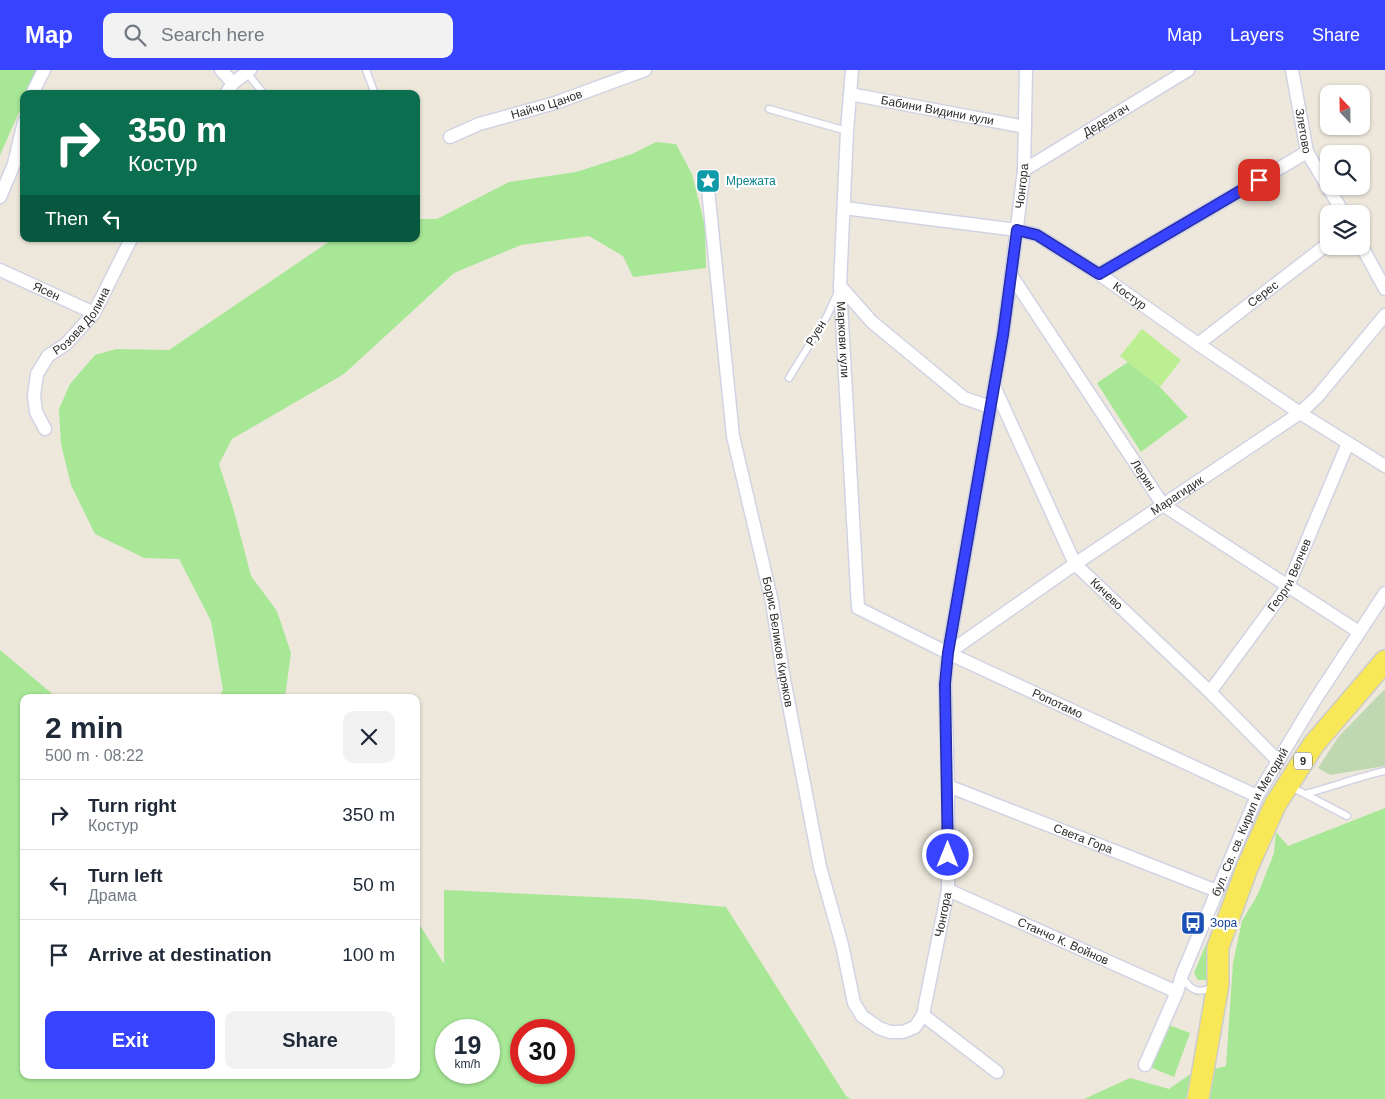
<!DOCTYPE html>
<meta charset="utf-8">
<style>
:root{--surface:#fff;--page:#f2f2f3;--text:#1f2937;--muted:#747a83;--line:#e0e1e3;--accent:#3843ff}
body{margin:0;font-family:Helvetica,sans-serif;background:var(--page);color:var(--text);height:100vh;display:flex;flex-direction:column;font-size:19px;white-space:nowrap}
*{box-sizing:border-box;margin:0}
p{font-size:16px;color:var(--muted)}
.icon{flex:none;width:28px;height:28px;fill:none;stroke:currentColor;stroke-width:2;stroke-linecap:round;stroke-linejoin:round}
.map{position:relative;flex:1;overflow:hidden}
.panel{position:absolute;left:20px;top:624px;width:400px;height:385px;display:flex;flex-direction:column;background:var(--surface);border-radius:10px;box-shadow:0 1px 4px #0004}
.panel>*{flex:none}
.top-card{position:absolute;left:20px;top:20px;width:400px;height:152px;border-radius:10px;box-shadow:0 1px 4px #0004;background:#0b6e4f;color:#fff;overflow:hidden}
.needle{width:32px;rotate:338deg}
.buttons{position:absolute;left:1320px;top:15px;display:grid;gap:10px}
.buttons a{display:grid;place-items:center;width:50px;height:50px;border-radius:10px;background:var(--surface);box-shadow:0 1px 4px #0004;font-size:25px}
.speed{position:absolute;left:435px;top:949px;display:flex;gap:10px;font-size:25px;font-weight:700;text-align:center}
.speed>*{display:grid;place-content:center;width:65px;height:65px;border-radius:50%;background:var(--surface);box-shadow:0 1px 4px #0004;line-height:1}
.speed small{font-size:12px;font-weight:400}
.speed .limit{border:8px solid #d22;background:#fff;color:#111}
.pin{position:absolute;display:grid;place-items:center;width:42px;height:42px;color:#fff;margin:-21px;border-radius:10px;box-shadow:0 2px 8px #0006}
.me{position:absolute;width:55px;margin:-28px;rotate:0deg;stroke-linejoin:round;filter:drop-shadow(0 0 4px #0008)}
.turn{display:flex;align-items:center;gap:18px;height:105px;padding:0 25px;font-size:22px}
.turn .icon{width:65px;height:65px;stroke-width:2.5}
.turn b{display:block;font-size:35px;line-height:42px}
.then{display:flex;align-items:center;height:48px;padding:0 25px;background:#0003;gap:10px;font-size:19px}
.round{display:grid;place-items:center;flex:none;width:52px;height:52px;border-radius:10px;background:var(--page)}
.head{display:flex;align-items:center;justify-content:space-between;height:85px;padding:0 25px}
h1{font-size:30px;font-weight:700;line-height:38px}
.cta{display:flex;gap:10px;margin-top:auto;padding:10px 25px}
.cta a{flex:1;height:58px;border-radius:10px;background:var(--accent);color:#fff;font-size:20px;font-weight:700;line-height:58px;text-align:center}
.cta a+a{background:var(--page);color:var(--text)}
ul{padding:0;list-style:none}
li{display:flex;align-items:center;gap:15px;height:70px;padding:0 25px;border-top:1px solid var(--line)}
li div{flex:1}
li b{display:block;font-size:19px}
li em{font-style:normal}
header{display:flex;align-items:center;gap:30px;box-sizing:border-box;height:70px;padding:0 25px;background:var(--accent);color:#fff}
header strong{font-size:24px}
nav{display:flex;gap:28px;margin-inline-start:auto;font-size:18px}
.search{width:350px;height:45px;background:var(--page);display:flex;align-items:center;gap:12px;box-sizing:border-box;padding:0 18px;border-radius:10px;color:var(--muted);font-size:19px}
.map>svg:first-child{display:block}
.green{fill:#a7e796;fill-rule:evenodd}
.cemetery{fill:#c0d8b2}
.pitch{fill:#bbef91}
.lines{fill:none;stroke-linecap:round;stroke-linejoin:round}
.lane-casing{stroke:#d1d3e4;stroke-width:9}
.street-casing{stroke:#d1d3e4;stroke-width:15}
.primary-casing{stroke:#ccc;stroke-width:24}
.lane{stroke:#fff;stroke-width:6}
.street{stroke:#fff;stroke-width:12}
.primary{stroke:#f8e756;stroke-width:21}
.route-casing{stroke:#242ca6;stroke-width:12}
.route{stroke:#3843ff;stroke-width:9}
.labels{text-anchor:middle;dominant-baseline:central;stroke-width:4.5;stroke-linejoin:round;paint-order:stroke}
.shield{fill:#fff;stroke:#6b6b6b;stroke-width:1}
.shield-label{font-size:11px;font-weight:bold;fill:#2b2b2b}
.street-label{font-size:12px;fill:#2b2b2b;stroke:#fff}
.culture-label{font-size:12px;fill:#0d838f;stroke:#fff;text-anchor:start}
.transit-label{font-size:12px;fill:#164399;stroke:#fff;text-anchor:start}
</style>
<header>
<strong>Map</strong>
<div class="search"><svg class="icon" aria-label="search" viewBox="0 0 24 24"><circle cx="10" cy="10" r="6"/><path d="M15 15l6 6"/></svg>Search here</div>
<nav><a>Map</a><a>Layers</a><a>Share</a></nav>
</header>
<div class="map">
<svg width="1385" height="1029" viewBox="0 0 1385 1029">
<rect width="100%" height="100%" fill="#eee8dc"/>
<path class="green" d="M 0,0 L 37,0 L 27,24 L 24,24 L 24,31 L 0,85 Z
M 656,72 L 676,74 L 692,104 L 705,156 L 706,198 L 633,207 L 623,186 L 589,166 L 521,175 L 454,203 L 344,304 L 232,369 L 219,394 L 234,441 L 251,506 L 277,541 L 291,583 L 285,627 L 218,627 L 223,620 L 211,551 L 179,489 L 144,488 L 95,464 L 71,415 L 61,374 L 59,339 L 70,314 L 95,285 L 116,279 L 169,280 L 333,169 L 416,169 L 416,149 L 437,149 L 509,112 L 576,102 L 632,84 Z
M 1128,292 L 1160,317 L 1188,347 L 1141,382 L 1097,313 Z
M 0,580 L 56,627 L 24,628 L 24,1005 L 416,1005 L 416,849 L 444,894 L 444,820 L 639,829 L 726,837 L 846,1026 L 851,1029 L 0,1029 ZM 446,960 L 489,960 L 489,1002 L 446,1002 ZM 521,960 L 564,960 L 564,1002 L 521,1002 Z
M 1385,738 L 1385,1029 L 1084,1029 L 1130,1008 L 1169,1019 L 1189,1005 L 1226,996 L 1233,893 L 1242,851 L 1258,824 L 1274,783 L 1276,762 L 1288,776 Z
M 1207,872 L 1213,875 L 1208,910 L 1198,910 L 1194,903 Z
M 1164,953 L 1190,963 L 1174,1007 L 1145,995 Z"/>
<path class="cemetery" d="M 1385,619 L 1385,696 L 1330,705 L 1318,698 L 1339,666 Z"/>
<path class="pitch" d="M 1142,259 L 1181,290 L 1160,317 L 1120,286 Z"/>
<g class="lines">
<defs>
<path id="lane" d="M 366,0 L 375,24
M 247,3 L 264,24
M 769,39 L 847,61
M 789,308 L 827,246 L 838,222
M 1291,717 L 1305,724 C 1332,717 1358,707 1385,701
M 1305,724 L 1347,746
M 1182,906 C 1190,920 1197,924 1212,918"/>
<g id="street">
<path d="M 221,0 L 233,13"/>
<path id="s1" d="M 852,0 L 847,61 L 840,216 L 858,538 L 948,583 L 1257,726"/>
<path id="s2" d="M 1292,0 L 1307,82 L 1344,144"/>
<path d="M 32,24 L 44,0"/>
<path d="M 226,24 L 233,13 L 250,0"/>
<path id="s3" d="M 850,24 L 1025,57"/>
<path id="s4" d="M 450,67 L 479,54 L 555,33 L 645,0"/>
<path id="s5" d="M 1024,100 L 1188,0"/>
<path id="s6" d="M 708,119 L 733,366 L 772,532 L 783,604 L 820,797 L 842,875 L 854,933 L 862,946 L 879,958 L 890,962 L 903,962 L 915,957 L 923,945 L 948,820 L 948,716 L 945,613 L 948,583 L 1003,265 L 1011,205 L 1024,100 L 1026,0"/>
<path d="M 0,127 L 14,94 L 24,52"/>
<path id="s7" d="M 844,138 L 1017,160 L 1037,165 L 1099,204 L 1198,274 L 1300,343 L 1385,396"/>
<path d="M 1361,175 L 1385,219"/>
<path id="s8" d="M 0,200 L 94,243"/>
<path d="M 1099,204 L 1307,82"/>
<path id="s9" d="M 1011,205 L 1163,435 L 1359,562"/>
<path d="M 840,216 L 872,252 L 964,328 L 990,337"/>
<path id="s10" d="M 1198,274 L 1329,173"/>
<path id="s11" d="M 994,316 L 1075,494 L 1210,622 L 1278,691"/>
<path id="s12" d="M 45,359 L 36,342 L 34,325 L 37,304 L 48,286 L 66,274 L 94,243 L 131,169"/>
<path id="s13" d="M 948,583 L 1075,494 L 1300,343 L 1318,326 L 1385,245"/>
<path id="s14" d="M 1210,622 L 1288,516 L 1348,373"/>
<path id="s15" d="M 948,716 L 1217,821"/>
<path id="s16" d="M 948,820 L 1177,922"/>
<path d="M 923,945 L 997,1002"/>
<path id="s17" d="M 1145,995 L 1177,922 L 1182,905 L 1257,726 L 1313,633 L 1385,523"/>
</g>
<path id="primary" d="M 1198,1029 L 1218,915 L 1218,877 L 1247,798 L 1275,735 L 1314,674 L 1385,591"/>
</defs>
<use href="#lane" class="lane-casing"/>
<use href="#street" class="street-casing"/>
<use href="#primary" class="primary-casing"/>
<use href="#lane" class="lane"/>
<use href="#street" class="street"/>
<use href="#primary" class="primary"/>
</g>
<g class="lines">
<defs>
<path id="route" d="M 948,785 L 945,614 L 948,583 L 1003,265 L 1017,160 L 1037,165 L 1099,204 L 1259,110"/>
</defs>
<use href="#route" class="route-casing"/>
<use href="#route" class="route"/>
</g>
<defs>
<symbol id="sight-square" viewBox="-11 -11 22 22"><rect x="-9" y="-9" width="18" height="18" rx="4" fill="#0f9aa8" stroke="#fff"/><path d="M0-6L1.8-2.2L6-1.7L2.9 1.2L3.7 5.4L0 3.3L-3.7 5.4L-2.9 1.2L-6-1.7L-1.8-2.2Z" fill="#fff"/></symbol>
<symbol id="bus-square" viewBox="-11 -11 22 22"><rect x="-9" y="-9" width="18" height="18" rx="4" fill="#1a4fb4" stroke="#fff"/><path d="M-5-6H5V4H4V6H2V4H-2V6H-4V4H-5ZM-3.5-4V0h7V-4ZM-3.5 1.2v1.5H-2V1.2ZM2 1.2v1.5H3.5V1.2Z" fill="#fff"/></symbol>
</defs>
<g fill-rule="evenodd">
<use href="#sight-square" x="694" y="97" width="28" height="28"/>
<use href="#bus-square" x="1179" y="839" width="28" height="28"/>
</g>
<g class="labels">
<rect class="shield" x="1294" y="682.5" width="18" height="17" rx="4"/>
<g class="shield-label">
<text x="1303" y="691">9</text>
</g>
<g class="street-label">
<text stroke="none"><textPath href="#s4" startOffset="102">Найчо Цанов</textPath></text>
<text stroke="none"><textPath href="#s3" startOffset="89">Бабини Видини кули</textPath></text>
<text stroke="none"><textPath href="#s5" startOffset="96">Дедеагач</textPath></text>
<text stroke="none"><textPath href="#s2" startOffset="62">Злетово</textPath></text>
<text stroke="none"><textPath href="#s6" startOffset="1754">Чонгора</textPath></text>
<text stroke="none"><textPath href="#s8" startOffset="51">Ясен</textPath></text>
<text stroke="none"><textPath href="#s10" startOffset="82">Серес</textPath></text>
<text stroke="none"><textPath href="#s7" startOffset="306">Костур</textPath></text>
<text stroke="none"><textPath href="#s12" startOffset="128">Розова Долина</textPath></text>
<text transform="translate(816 263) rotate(-58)">Руен</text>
<text stroke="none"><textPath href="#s1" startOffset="270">Маркови кули</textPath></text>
<text stroke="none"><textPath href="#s9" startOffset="240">Лерин</textPath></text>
<text stroke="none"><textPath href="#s13" startOffset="278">Марагидик</textPath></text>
<text stroke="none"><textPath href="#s14" startOffset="142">Георги Велчев</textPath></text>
<text stroke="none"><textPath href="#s11" startOffset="239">Кичево</textPath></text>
<text stroke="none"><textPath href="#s6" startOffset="459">Борис Великов Киряков</textPath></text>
<text stroke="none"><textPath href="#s1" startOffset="760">Ропотамо</textPath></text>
<text stroke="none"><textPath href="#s17" startOffset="265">бул. Св. св. Кирил и Методий</textPath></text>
<text stroke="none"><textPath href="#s15" startOffset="145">Света Гора</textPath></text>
<text stroke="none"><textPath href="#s6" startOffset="1019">Чонгора</textPath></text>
<text stroke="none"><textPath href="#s16" startOffset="126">Станчо К. Войнов</textPath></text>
</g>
<g class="culture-label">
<text x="726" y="111">Мрежата</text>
</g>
<g class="transit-label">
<text x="1210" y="853">Зора</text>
</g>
</g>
</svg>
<div class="buttons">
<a><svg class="needle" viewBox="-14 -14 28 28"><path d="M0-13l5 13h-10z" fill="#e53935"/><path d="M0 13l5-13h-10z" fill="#747a83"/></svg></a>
<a><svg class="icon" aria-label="search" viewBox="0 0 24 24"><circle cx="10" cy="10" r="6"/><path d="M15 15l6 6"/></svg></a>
<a><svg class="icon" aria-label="layers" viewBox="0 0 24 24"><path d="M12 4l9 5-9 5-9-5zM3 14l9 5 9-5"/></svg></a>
</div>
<div class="speed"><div>19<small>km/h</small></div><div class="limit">30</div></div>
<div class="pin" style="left:1259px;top:110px;background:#d93025"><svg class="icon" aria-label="arrive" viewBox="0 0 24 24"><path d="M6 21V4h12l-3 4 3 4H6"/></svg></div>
<svg class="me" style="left:948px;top:785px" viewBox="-20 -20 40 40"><circle r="17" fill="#3843ff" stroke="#fff" stroke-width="3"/><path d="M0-11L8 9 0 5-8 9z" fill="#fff"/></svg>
<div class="top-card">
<div class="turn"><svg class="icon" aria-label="right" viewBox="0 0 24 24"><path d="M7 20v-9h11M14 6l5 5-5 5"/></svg><div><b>350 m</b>Костур</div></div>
<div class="then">Then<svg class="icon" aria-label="left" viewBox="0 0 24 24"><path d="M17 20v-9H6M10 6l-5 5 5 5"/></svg></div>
</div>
<section class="panel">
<div class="head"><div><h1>2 min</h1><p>500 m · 08:22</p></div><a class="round"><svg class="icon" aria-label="close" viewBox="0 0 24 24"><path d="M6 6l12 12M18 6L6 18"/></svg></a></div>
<ul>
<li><svg class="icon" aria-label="right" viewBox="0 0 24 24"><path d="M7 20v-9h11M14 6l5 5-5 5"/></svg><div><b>Turn right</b><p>Костур</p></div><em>350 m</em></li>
<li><svg class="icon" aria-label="left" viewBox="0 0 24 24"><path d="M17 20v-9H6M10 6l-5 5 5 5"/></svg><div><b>Turn left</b><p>Драма</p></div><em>50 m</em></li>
<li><svg class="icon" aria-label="arrive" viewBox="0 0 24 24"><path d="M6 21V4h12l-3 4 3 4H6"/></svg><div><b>Arrive at destination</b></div><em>100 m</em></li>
</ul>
<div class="cta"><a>Exit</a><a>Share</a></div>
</section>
</div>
